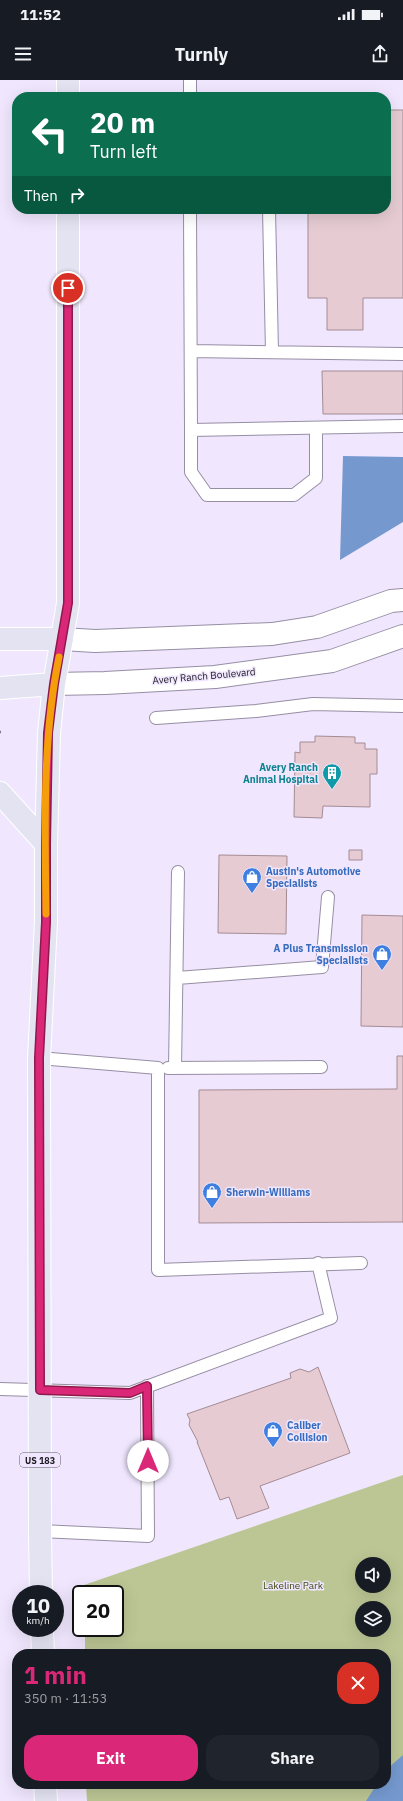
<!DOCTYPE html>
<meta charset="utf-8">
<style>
:root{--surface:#171b24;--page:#20242c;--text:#f1f3f6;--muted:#9ea1a6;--accent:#db2777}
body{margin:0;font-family:"IBM Plex Sans",sans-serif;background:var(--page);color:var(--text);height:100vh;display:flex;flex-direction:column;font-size:15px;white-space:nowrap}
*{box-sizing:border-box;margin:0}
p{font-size:13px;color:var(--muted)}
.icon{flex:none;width:22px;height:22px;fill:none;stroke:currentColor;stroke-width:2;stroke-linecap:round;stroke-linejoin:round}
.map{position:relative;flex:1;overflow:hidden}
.sheet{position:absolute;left:12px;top:1569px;width:379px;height:140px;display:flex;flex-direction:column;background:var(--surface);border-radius:16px;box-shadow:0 4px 16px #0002}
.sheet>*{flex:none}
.hud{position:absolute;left:12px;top:12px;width:379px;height:122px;border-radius:16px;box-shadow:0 4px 16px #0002;background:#0b6e4f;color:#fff;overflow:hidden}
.buttons{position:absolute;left:355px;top:1477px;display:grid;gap:8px}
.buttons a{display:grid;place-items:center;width:36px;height:36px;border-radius:50%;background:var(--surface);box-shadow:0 4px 16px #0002;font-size:20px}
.speed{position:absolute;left:12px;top:1505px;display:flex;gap:8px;font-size:20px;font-weight:700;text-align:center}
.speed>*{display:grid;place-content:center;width:52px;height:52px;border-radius:50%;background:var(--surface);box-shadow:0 4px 16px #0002;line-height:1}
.speed small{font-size:10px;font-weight:400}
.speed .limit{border:2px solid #111;border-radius:6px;background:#fff;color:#111}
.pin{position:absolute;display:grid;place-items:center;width:34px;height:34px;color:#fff;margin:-17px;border:2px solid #fff;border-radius:50%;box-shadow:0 1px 4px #0007}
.me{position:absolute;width:44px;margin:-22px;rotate:0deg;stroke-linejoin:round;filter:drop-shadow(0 0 3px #0008)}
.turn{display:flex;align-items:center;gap:14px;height:84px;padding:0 12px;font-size:18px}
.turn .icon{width:52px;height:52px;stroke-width:2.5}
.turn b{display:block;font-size:28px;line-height:34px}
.then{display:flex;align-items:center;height:38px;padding:0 12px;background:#0003;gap:8px;font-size:15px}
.round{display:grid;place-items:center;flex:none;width:42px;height:42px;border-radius:16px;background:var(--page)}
.overview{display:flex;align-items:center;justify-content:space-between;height:68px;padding:0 12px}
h1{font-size:24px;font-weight:800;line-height:30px;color:var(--accent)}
.cta{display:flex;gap:8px;margin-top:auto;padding:8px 12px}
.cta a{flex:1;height:46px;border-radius:16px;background:var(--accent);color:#fff;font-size:16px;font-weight:800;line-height:46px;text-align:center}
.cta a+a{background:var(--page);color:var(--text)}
.status{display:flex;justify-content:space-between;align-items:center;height:28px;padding:0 20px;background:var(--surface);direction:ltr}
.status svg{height:11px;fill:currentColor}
header{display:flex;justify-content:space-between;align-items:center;height:52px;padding:0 12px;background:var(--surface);font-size:18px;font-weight:800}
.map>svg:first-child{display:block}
.green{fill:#bcc694;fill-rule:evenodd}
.water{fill:#7599cf}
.building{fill:#e6cbd3;stroke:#a48b93}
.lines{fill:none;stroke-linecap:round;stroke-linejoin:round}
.service-casing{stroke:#968ea3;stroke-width:14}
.minor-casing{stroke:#968ea3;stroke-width:24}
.primary-casing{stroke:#fff;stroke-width:24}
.path{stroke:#7d7886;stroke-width:2.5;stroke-dasharray:1 3;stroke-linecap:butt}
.service{stroke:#fff;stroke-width:12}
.minor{stroke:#fff;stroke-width:22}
.primary{stroke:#e4e3f2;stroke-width:22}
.route-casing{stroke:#8e194d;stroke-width:10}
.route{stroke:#db2777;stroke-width:7}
.slow{stroke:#f59e0b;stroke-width:7}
.labels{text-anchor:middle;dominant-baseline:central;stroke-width:3;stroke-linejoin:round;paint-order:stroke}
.shield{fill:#f0e7fe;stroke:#5c5763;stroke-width:1}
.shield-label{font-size:9px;font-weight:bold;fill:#1c1921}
.street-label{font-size:10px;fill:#1c1921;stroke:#f0e7fe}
.culture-label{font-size:10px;font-weight:bold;fill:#0d838f;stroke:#f0e7fe;text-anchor:end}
.shop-label{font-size:10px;font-weight:bold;fill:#366cbe;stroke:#f0e7fe;text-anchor:start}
.park-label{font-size:10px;fill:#3d4513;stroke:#f0e7fe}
</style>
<div class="status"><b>11:52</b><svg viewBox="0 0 49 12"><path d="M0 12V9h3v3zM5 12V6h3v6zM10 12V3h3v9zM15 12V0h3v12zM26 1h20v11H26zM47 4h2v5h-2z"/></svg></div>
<header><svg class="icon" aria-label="menu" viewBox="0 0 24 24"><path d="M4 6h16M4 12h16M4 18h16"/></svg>Turnly<svg class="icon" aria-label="share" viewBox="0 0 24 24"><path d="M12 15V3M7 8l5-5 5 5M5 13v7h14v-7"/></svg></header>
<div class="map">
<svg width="403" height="1721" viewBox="0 0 403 1721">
<rect width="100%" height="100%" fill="#f0e7fe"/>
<path class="green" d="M 403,1395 L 403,1721 L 87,1721 L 86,1704 L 386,1704 L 386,1574 L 85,1574 L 85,1548 L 115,1548 L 115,1514 L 85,1514 L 84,1505 ZM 362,1484 L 384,1484 L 384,1506 L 362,1506 ZM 362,1528 L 384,1528 L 384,1550 L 362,1550 Z"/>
<path class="water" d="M 343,376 L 403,377 L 403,442 L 340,480 Z
M 403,1675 L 403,1721 L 366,1721 L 377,1704 L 386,1704 L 386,1690 Z"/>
<path class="building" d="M 386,30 L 403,30 L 403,218 L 363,218 L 363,250 L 327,250 L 327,218 L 308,218 L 308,129 L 386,129 Z
M 322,291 L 403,291 L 403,334 L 323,334 Z
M 315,656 L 355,657 L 355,663 L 365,663 L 365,669 L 377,669 L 377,694 L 370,694 L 370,727 L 323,726 L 322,738 L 294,737 L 295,672 L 300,673 L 300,662 L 315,662 Z
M 349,770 L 362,770 L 362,780 L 349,780 Z
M 219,775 L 287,776 L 286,854 L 218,853 Z
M 362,835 L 403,836 L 403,947 L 361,946 Z
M 397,976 L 403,976 L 403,1142 L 199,1143 L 199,1010 L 397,1009 Z
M 318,1287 L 350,1373 L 260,1406 L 269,1428 L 237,1439 L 229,1417 L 220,1420 L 197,1362 L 198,1362 L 189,1345 L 190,1340 L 187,1334 L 291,1298 L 290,1293 L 300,1289 L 309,1292 Z"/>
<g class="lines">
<defs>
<path id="service" d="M 190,0 L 190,17
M 190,129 L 191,350 L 403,346
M 269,129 L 272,272
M 191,271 L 403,274
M 191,350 L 191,392 L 207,415 L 294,415 L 316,398 L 316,348
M 156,638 L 256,631 L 313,624 L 403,626
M 177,898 L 322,887 L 328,817
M 39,978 L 158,988 L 158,1190 L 361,1183
M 168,988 L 321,987
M 175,988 L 178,792
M 0,1309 L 130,1313 L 331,1238 L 318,1183
M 40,1451 L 148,1456 L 147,1306"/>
<path id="minor" d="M 62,559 L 95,561 L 272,554 L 317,547 L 391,521 L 403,520
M 54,604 L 105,603 L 215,597 L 332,581 L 403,556"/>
<path id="primary" d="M 68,17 L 68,0
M 0,559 L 62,559
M 0,608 L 54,604
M 0,713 L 46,764
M 41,1514 L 40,1451 L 39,978 L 46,842 L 46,764 L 49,653 L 54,604 L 68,523 L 68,129
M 42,1548 L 43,1574
M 45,1704 L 46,1721"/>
</defs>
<use href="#service" class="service-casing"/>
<use href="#minor" class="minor-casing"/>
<use href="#primary" class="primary-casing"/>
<path class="path" d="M 0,652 L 3,652"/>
<use href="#service" class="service"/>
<use href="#minor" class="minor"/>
<use href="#primary" class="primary"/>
</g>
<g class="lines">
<defs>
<path id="route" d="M 68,208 L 68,523 L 54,604 L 48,653 L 46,764 L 46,842 L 39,978 L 40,1310 L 130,1313 L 147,1306 L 148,1381"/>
</defs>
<use href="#route" class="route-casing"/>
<use href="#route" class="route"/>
<path class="slow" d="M 46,834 C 45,749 42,660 59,577"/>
</g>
<defs>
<symbol id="building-pin" viewBox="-11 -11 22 30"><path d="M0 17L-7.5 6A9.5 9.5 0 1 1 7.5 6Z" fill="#0f9aa8" stroke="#f0e7fe"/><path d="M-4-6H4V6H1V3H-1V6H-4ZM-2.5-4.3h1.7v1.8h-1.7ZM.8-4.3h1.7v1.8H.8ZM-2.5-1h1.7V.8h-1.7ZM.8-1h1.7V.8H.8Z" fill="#fff"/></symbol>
<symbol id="shop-pin" viewBox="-11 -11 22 30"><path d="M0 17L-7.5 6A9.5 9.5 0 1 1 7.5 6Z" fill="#3f7fe0" stroke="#f0e7fe"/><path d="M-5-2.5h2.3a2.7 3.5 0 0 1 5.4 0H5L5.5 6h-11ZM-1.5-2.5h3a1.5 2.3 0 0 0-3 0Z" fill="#fff"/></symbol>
</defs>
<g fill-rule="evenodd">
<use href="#building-pin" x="321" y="682" width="22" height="30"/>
<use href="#shop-pin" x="241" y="786" width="22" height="30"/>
<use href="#shop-pin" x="371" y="863" width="22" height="30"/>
<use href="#shop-pin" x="201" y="1101" width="22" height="30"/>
<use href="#shop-pin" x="262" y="1340" width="22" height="30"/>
</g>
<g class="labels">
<rect class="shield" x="20" y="1373" width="40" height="14" rx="3"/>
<g class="shield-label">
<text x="40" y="1380">US 183</text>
</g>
<g class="street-label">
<text transform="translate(204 596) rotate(-5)">Avery Ranch Boulevard</text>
</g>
<g class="culture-label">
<text x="318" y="687">Avery Ranch<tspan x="318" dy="12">Animal Hospital</tspan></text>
</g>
<g class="shop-label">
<text x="266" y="791">Austin's Automotive<tspan x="266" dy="12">Specialists</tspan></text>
<text x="368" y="868" text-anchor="end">A Plus Transmission<tspan x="368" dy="12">Specialists</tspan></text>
<text x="226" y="1112">Sherwin-Williams</text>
<text x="287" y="1345">Caliber<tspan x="287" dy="12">Collision</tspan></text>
</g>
<g class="park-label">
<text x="293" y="1505">Lakeline Park</text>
</g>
</g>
</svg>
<div class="buttons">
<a><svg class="icon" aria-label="sound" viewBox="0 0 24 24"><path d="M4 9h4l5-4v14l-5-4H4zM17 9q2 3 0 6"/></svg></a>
<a><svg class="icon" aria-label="layers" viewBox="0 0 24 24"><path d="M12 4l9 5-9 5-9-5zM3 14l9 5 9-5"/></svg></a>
</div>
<div class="speed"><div>10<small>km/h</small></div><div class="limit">20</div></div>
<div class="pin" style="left:68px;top:208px;background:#d93025"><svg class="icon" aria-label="arrive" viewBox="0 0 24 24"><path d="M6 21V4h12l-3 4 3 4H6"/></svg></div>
<svg class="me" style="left:148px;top:1381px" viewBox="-20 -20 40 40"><circle r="19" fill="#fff"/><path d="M0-13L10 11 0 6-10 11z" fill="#db2777"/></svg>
<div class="hud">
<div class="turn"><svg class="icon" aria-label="left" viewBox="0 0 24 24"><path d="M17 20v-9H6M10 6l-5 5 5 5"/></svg><div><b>20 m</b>Turn left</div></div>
<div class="then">Then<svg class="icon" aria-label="right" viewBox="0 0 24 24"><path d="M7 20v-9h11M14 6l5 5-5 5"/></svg></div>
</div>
<section class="sheet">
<div class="overview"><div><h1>1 min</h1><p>350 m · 11:53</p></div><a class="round" style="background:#d93025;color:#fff"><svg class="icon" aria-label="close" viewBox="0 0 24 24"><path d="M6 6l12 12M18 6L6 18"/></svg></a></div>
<div class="cta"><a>Exit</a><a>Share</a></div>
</section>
</div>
